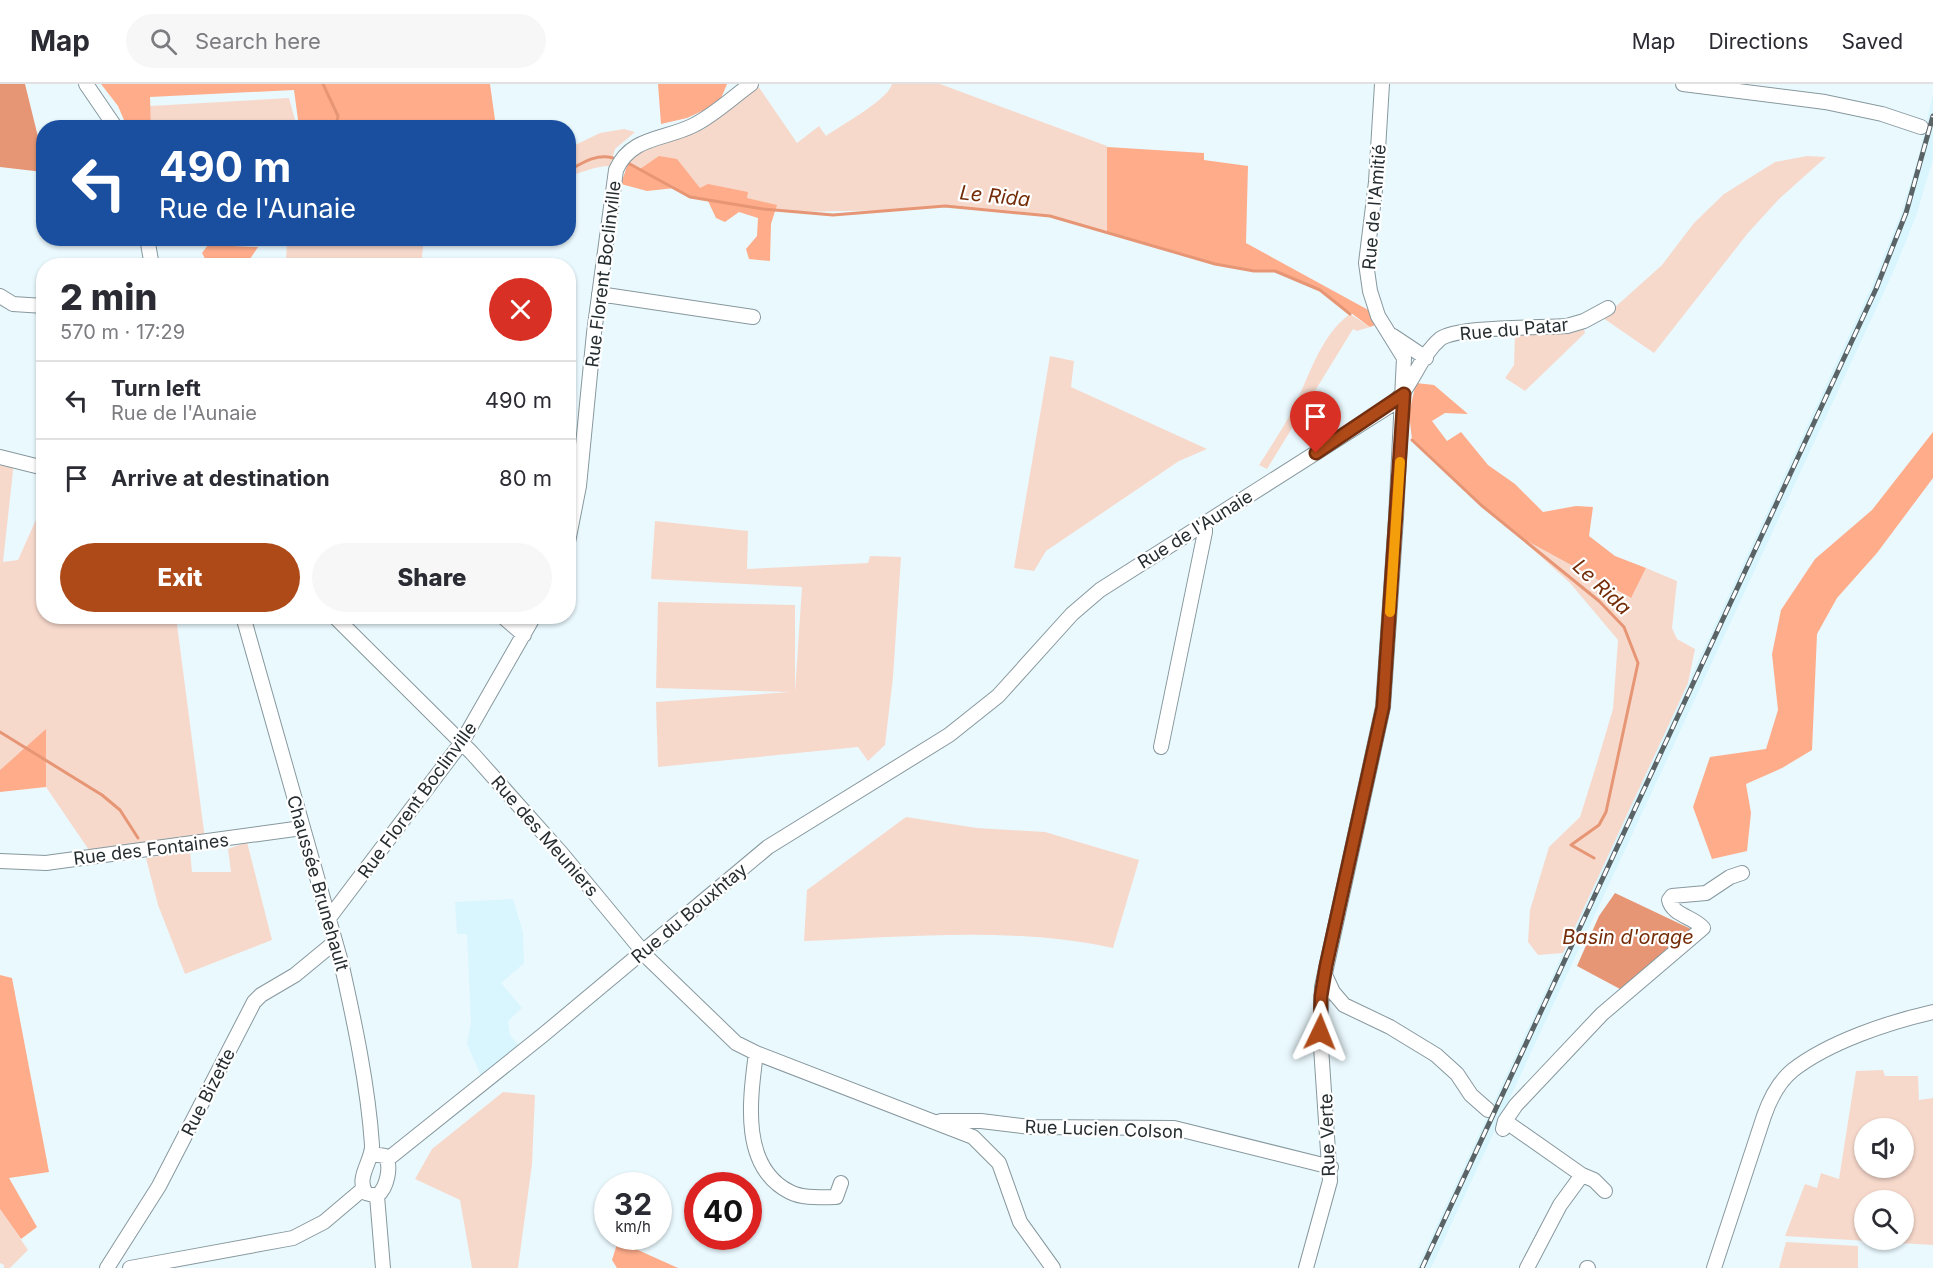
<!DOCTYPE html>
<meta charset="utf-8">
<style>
:root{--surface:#fff;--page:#f7f7f7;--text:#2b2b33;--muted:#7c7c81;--line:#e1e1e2;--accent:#ae4918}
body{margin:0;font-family:Inter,sans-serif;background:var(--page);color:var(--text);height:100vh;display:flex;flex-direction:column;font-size:22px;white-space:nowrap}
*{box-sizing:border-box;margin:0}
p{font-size:20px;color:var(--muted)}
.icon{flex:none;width:33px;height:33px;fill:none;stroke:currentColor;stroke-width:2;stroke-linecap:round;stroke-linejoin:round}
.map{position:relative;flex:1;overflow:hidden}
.details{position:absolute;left:36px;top:174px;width:540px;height:366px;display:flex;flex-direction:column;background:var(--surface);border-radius:24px;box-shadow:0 2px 4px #0004}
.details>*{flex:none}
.hud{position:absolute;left:36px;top:36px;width:540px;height:126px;border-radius:24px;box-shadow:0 2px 4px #0004;background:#1a4fa0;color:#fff;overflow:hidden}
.controls{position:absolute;left:1854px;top:1034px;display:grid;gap:12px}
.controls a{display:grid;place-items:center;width:60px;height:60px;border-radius:50%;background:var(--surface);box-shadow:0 2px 4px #0004;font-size:30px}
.speed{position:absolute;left:594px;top:1088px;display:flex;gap:12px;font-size:30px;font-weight:700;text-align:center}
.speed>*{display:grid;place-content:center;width:78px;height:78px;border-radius:50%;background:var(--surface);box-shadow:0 2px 4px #0004;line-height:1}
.speed small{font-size:15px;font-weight:400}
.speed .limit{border:9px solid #d22;background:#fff;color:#111}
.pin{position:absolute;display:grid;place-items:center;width:51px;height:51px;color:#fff;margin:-62px -26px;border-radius:50% 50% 50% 0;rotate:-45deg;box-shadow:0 0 6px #0007}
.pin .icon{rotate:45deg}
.me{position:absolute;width:66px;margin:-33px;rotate:2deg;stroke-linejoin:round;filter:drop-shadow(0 0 4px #0008)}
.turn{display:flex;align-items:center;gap:21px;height:126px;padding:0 24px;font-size:27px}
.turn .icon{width:78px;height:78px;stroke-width:2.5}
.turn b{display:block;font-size:42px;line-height:51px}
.round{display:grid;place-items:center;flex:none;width:63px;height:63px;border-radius:32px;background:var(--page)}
.headline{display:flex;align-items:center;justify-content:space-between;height:102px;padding:0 24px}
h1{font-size:36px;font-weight:800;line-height:45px}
.cta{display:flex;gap:12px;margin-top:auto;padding:12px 24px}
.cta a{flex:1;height:69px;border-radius:36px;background:var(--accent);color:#fff;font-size:24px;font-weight:800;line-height:69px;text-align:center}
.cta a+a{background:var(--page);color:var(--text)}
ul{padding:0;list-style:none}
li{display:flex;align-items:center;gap:18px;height:78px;padding:0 24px;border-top:2px solid var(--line)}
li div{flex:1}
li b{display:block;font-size:22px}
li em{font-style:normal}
header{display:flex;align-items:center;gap:36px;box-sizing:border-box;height:84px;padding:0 30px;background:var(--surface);border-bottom:2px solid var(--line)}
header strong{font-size:28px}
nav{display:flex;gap:33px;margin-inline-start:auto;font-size:21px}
.search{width:420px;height:54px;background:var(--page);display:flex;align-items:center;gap:15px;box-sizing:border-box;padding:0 21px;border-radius:33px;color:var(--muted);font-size:22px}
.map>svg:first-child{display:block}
.built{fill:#d9f5fe}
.green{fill:#f7d9cc;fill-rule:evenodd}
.forest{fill:#feac8a}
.water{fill:#e79675}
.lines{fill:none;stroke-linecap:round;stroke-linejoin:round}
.stream{stroke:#e79675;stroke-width:3}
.minor-casing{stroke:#87989e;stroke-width:16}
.minor{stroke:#fff;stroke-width:14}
.rail-casing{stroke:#5a6366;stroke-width:5}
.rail{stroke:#fff;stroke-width:3;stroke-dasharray:9;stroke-linecap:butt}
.route-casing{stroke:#712f10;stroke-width:15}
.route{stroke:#ae4918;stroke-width:10}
.slow{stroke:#f59e0b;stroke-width:10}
.labels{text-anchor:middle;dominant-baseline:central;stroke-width:4.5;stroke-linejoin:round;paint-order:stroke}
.street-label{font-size:18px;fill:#262d30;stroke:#fff}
.water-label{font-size:20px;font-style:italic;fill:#742c07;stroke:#fff}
</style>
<header>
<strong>Map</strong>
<div class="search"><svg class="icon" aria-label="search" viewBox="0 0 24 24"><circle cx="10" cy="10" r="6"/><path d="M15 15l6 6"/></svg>Search here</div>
<nav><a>Map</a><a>Directions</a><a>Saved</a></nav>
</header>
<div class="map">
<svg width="1933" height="1184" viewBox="0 0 1933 1184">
<rect width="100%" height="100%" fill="#eaf9fe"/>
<path class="built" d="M 1933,10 L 1933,75 L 1916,132 L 1895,184 L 1431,1184 L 1417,1184 L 1871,204 L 1902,127 L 1918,75 Z
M 513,815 L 523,849 L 524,879 L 501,899 L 522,924 L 508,937 L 510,951 L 519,962 L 481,992 L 467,960 L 471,939 L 467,850 L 457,850 L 455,818 Z"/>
<path class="green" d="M 892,0 L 940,0 L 1107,62 L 1107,148 L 1050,132 L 945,122 L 903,126 L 788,128 L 763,125 L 690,113 L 628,79 L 633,71 L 704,45 L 758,2 L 797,59 L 819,42 L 826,52 C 841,41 888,16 892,0 Z
M 289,14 L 297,43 L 151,43 L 150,22 Z
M 624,45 L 635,48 L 615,65 L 610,82 C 593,82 585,89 569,91 L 569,64 L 600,49 Z
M 1807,72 L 1826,73 L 1779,115 L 1748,149 L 1654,269 L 1603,234 L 1662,181 L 1694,139 L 1724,110 L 1775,78 Z
M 287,155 L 424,155 L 421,181 L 286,181 Z
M 1350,230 L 1370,243 L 1357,247 L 1353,245 L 1267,385 L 1259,381 C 1270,364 1281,347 1291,329 C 1308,297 1319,252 1350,230 Z
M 1583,241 L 1585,249 L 1525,307 L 1505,294 L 1514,281 L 1515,250 Z
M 1050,272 L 1074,277 L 1071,303 L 1207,365 L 1179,377 L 1046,467 L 1034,487 L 1014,484 Z
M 0,373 L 14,378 L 3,478 L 18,476 L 43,420 L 44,532 L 176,533 L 205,755 L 93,772 L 46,703 L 46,683 L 19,669 L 0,686 Z
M 655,437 L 748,447 L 747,485 L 868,479 L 870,472 L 901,473 L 893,593 L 885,661 L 868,677 L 858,663 L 658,683 L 656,618 L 790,608 L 656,604 L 658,518 L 795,521 L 795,608 L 802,503 L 651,495 Z
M 1518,452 L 1630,514 L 1646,484 L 1677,497 L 1672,544 L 1677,555 L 1695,565 L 1688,599 L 1563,869 L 1538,871 L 1528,858 L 1530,826 L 1549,763 L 1580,733 L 1597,679 L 1613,625 L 1618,556 L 1570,499 Z
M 906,733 L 977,744 L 1045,748 L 1139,776 L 1113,864 C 1011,842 907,853 804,857 L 807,806 Z
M 247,758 L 272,856 L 185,890 L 158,821 L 146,774 L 190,767 L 192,788 L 231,788 L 228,765 Z
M 1883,986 L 1885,992 L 1918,992 L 1919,1016 L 1933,1014 L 1933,1161 L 1785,1152 L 1805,1100 L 1817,1104 L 1821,1089 L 1839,1095 L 1856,987 ZM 1864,1044 L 1904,1044 L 1904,1083 L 1864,1083 ZM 1864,1116 L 1904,1116 L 1904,1155 L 1864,1155 Z
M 503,1008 L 535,1011 L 532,1080 L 518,1184 L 472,1184 L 460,1116 L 415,1095 L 432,1065 Z
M 0,1125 L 28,1166 L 10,1184 L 4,1184 L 4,1181 L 0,1179 Z
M 1786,1158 L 1858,1162 L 1858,1184 L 1779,1184 Z"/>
<path class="forest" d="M 101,0 L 490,0 L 496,43 L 299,43 L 294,6 L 150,13 L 151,43 L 127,43 L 118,22 Z
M 658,0 L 727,0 L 719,19 L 687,34 L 661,40 Z
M 1107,63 L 1204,69 L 1204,76 L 1248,82 L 1246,159 L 1372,228 L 1378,240 L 1370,243 L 1320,206 L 1275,187 L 1254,187 L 1215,179 L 1107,148 Z
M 659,72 L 677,75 L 700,104 L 708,100 L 748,108 L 747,114 L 777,121 L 771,140 L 770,177 L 749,175 L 746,165 L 757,152 L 758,134 L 739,128 L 725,138 L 716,134 L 708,117 L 690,113 L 675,104 L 647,107 L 621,100 L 628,79 L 640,85 Z
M 208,161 L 258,163 L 246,181 L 209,182 L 202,169 Z
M 1416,299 L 1434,301 L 1468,330 L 1445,329 L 1432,337 L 1447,357 L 1461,348 L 1488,381 L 1515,400 L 1543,428 L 1576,422 L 1593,423 L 1589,452 L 1615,472 L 1646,484 L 1631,514 L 1518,452 L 1462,404 L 1412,356 L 1409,329 Z
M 1933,348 L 1933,394 L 1877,469 L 1837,514 L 1817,550 L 1812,666 L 1782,684 L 1746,700 L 1751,729 L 1747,767 L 1712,775 L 1693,723 L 1710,673 L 1766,665 L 1778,626 L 1772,570 L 1781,526 L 1815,475 L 1872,426 Z
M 46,645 L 46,703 L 0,708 L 0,686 Z
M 0,891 L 12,894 L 49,1088 L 9,1094 L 37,1143 L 21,1155 L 0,1125 Z
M 618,1157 L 678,1184 L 617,1184 L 612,1176 Z"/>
<path class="water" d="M 0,0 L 25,0 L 43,73 L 43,88 L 0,83 Z
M 1615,809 L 1691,845 L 1620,905 L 1577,882 L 1599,832 Z"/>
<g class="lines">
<path class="stream" d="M 323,0 L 338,32 L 336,44
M 628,79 L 690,113 L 763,125 L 833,131 L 945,122 L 1050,132 L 1215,180 L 1254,187 L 1275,187 L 1320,206 L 1350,230
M 568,87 C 582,79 597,69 613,74
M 1412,356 L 1481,421 L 1599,517 L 1624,543 L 1638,579 L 1606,728 L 1599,741 L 1571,761 L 1594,774
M 0,648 L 102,711 L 120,726 L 138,754"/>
<defs>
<path id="minor" d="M 86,0 L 116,44
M 1683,0 L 1825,18 L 1882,30 L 1921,43
M 147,154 L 152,182
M 599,210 L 753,233
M 0,212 L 13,220 L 44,222
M 1393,252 L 1426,274
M 0,373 L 44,384
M 568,458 L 579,402 L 594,249 L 616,86 C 631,52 665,56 694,41 C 714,31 733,13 751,0
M 243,532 L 341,878 C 354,936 368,1001 372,1061 C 373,1076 355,1094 366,1109 L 377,1112 C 387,1104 392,1082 385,1072 L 372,1070
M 334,532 L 472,669 L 562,770 L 649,875 L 736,959 L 756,969 L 973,1053 L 999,1079 L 1020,1138 L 1053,1184
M 502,532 L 524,551
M 1161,663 L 1205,448 L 1205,439
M 0,777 L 46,779 L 302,744
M 329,834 L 462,658 L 534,532
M 1325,891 L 1333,908 L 1344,921 L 1390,943 L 1436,971 L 1457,990 L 1471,1011 L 1488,1026
M 756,969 C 750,1015 740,1083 790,1108 C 804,1115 821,1113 836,1113 L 841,1099
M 941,1037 L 981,1037 L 1030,1043 L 1174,1044 L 1331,1083
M 1505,1037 L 1582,1091 L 1594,1096 L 1605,1107
M 1503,1045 L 1505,1037 L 1516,1021 L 1602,930 L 1703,844 C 1694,833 1672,831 1669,816 L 1672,812 L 1706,809 L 1730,793 L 1742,789
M 388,1075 L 543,951 L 768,763 L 949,651 L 998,612 L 1072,530 L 1100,506 L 1391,321 C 1412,304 1419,273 1440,255 C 1456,242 1543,244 1567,242 L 1584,237 L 1608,224
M 377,1112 L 383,1184
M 107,1184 L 159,1102 L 254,918 L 261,911 L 295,891 L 335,858
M 130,1184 L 293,1154 L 324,1138 L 363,1105
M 1306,1184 L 1330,1097 L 1320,948 L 1322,903 L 1383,623 L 1396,434 L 1404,274 L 1378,232 L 1370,207 L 1366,179 L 1376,98 L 1382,0
M 1527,1184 L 1560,1121 L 1582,1091
M 1587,1184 L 1588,1184
M 1714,1184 L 1764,1032 C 1770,1015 1778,998 1793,986 C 1829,958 1889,938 1933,928"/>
</defs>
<use href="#minor" class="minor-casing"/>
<use href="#minor" class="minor"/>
<defs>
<path id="rail" d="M 1422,1184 L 1876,205 L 1906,129 L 1933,32"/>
</defs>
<use href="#rail" class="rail-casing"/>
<use href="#rail" class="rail"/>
</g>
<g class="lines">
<defs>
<path id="route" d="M 1316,369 L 1404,310 L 1383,623 L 1326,882 L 1321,912 L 1320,948"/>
</defs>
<use href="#route" class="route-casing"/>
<use href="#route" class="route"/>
<path class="slow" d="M 1390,528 L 1400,378"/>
</g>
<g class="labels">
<g class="street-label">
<text transform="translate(1374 123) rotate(-85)">Rue de l'Amitié</text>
<text transform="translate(603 190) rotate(-83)">Rue Florent Boclinville</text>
<text transform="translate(1514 245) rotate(-5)">Rue du Patar</text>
<text transform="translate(1195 445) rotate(-32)">Rue de l'Aunaie</text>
<text transform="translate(417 716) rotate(-54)">Rue Florent Boclinville</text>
<text transform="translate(545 752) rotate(49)">Rue des Meuniers</text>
<text transform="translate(151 765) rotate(-7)">Rue des Fontaines</text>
<text transform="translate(318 799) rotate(74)">Chaussée Brunehault</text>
<text transform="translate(689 829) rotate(-40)">Rue du Bouxhtay</text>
<text transform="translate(208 1008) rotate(-63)">Rue Bizette</text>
<text transform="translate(1104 1045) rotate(2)">Rue Lucien Colson</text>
<text transform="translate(1327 1051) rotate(-92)">Rue Verte</text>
</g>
<g class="water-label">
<text transform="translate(995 112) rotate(6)">Le Rida</text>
<text transform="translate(1602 503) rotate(43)">Le Rida</text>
<text x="1628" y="853">Basin d'orage</text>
</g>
</g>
</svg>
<div class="controls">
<a><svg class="icon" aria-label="sound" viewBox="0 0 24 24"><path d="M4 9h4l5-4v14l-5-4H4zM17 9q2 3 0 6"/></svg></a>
<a><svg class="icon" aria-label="search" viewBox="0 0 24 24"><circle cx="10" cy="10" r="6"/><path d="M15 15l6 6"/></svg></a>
</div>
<div class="speed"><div>32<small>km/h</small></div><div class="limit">40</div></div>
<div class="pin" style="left:1316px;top:369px;background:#d93025"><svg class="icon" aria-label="arrive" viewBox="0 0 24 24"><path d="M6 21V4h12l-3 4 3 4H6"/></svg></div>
<svg class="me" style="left:1320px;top:948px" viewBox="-20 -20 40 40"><path d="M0-17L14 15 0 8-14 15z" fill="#ae4918" stroke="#fff" stroke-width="4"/></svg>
<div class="hud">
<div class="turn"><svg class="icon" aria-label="left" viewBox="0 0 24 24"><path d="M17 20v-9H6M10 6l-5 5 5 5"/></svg><div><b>490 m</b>Rue de l'Aunaie</div></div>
</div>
<section class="details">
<div class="headline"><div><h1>2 min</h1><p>570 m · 17:29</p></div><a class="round" style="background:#d93025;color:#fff"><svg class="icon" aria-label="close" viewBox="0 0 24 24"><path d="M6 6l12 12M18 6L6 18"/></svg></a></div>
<ul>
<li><svg class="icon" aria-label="left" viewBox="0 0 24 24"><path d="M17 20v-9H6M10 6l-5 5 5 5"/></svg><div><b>Turn left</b><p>Rue de l'Aunaie</p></div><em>490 m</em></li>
<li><svg class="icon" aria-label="arrive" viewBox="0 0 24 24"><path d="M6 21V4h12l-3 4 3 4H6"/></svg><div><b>Arrive at destination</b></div><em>80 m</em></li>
</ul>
<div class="cta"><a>Exit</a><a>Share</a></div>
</section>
</div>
